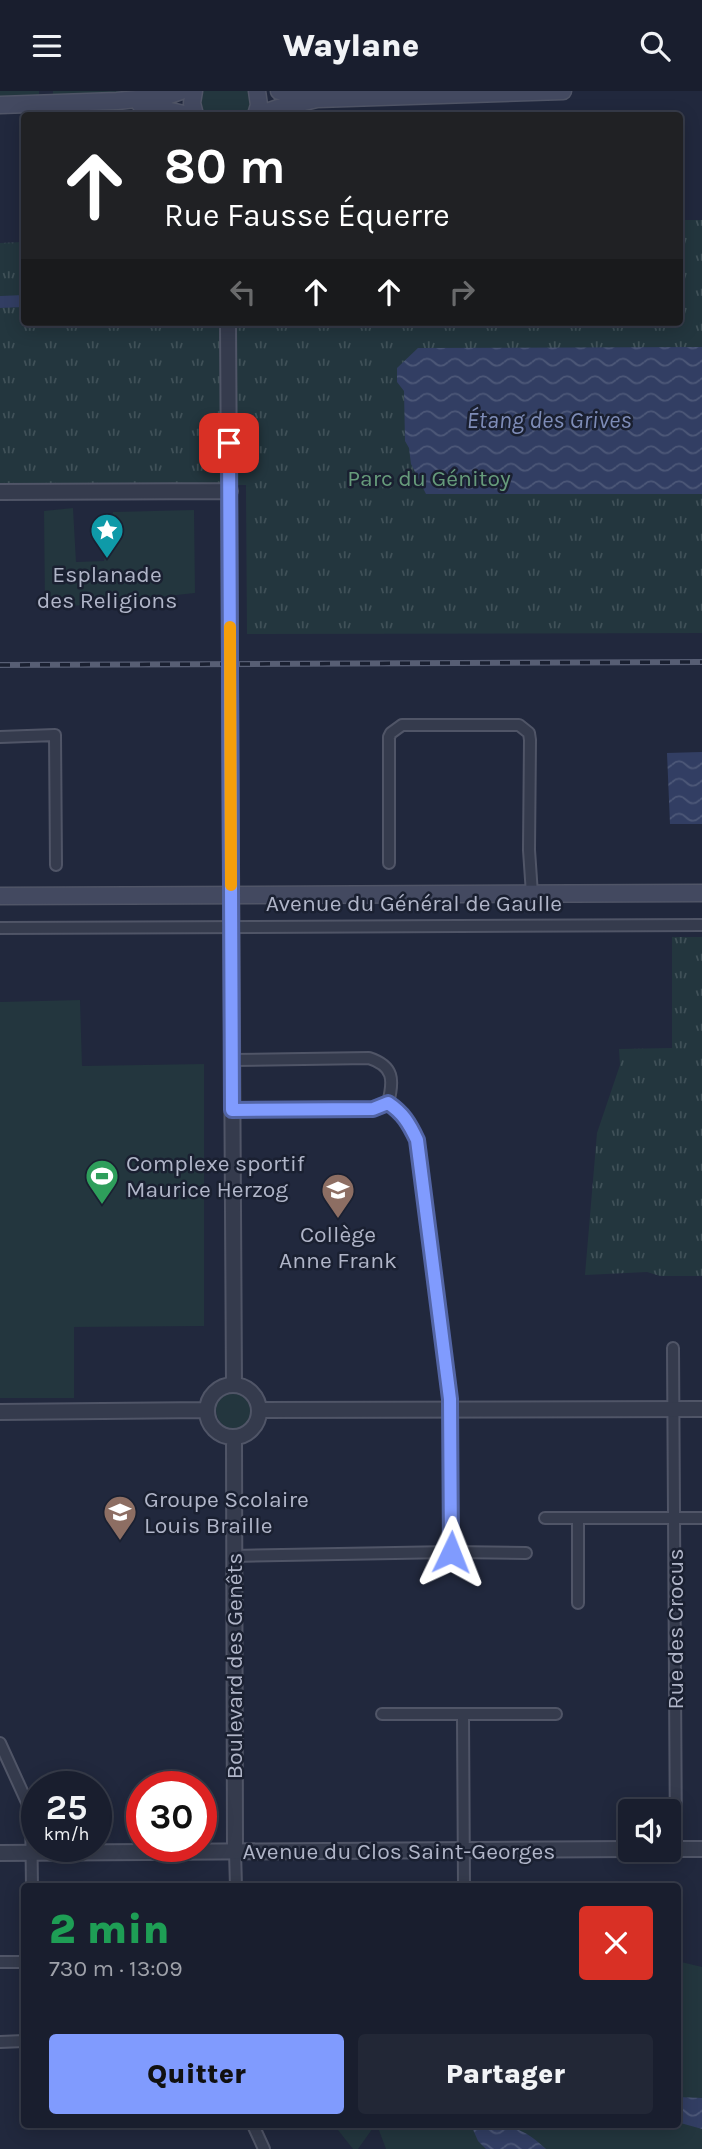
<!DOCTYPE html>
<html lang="fr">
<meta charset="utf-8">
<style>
:root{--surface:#191e2e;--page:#222736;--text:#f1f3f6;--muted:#9fa2aa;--line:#373c4a;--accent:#809bfe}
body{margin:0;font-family:Karla,sans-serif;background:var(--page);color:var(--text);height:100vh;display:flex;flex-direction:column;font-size:26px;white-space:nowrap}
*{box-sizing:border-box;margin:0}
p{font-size:23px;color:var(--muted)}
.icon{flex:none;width:38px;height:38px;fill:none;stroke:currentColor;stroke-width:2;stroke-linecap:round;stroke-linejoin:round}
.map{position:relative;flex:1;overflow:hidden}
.panel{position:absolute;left:21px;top:1792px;width:660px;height:245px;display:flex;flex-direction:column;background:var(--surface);border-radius:7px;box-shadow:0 4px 18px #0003,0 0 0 2px var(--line)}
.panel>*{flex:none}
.top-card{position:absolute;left:21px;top:21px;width:662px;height:214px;border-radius:7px;box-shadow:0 4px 18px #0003,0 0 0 2px var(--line);background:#202124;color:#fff;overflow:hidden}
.buttons{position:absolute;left:618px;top:1708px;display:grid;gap:14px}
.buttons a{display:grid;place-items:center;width:63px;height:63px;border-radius:7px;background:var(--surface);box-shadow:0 4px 18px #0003,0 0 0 2px var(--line);font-size:35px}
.speed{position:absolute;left:21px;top:1680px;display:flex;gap:14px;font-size:35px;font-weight:700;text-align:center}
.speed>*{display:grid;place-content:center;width:91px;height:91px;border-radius:50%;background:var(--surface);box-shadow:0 4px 18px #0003,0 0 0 2px var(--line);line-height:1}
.speed small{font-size:18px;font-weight:400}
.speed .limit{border:10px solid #d22;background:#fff;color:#111}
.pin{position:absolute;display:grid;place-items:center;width:60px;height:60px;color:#fff;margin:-30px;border-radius:14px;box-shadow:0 4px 10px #0006}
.me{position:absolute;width:77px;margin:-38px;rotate:2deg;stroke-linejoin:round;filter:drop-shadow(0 0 5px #0008)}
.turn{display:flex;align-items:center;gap:24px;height:147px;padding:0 28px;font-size:32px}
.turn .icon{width:91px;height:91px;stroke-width:2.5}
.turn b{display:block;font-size:49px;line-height:60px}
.lanes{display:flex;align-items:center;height:66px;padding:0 28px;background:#0003;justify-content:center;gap:35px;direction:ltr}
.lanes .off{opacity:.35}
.round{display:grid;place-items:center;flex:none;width:74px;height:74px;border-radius:7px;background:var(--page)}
.head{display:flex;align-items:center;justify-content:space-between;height:119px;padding:0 28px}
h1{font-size:42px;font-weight:800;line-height:52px;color:#1e9e55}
.action{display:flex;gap:14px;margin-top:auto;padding:14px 28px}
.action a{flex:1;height:80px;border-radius:7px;background:var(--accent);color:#111;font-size:28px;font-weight:800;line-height:80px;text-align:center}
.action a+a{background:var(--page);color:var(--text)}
header{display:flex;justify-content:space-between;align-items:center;height:91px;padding:0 28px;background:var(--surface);font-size:32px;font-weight:800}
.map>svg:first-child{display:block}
.grass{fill:#23363e}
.park{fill:url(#park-tufts)}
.water{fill:url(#water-waves)}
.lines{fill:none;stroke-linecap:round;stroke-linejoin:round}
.canal{stroke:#323e63;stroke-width:12}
.minor-casing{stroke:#505567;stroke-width:14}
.tertiary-casing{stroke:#505567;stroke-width:18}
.secondary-casing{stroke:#505567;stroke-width:19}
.minor{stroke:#353b4d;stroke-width:10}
.tertiary{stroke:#353b4d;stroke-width:14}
.secondary{stroke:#434960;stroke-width:16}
.rail-casing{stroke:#575e74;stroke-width:6}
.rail{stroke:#1a2031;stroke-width:3.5;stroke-dasharray:10;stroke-linecap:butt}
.tertiary-bridge-casing{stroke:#505567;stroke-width:18;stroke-linecap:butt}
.tertiary-bridge{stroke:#353b4d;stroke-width:14}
.route-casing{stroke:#5365a5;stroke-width:18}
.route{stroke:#809bfe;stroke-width:12}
.slow{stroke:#f59e0b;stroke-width:12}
.labels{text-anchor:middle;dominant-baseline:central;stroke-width:5;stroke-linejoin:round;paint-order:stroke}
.park-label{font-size:23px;fill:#669b7b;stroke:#1a2031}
.poi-label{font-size:23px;fill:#b0b5c8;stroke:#1a2031}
.street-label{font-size:23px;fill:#b0b5c8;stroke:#1a2031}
.water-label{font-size:24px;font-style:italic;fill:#7e8cb7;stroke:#1a2031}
</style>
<header><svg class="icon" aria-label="menu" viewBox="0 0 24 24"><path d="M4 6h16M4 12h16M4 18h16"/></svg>Waylane<svg class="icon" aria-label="search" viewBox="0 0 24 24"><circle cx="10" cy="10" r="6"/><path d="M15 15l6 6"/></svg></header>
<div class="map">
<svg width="702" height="2058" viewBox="0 0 702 2058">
<defs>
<pattern id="park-tufts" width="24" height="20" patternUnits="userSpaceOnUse" patternTransform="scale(1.75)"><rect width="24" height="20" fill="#23363e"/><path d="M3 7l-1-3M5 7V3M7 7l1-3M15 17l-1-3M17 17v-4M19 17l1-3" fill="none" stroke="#405158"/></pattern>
<pattern id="water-waves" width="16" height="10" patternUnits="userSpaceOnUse" patternTransform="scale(1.75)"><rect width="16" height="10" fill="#323e63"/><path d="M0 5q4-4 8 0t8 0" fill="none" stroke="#4d5878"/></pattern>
</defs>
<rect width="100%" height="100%" fill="#21283d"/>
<path class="grass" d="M 0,0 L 39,0 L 39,5 L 0,7 Z
M 53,0 L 132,0 L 127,2 L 53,5 Z
M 202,0 L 251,0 L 253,10 L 249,24 L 205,24 L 201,14 Z
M 73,417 L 76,471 L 104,470 L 113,421 L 194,419 L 195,502 L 45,518 L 44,420 Z
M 80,909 L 82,975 L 204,973 L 204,1235 L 74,1236 L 74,1307 L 0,1307 L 0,911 Z
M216 1319a19 19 0 1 1 38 0a19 19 0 1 1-38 0Z
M 677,1870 L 702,1876 L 702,2058 L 386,2058 L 377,2034 L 677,2034 Z
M 334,2034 L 375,2034 L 358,2058 L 353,2058 Z"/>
<path class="park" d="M 679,129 L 702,129 L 702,542 L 247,543 L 246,394 L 0,395 L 0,152 L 24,151 L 24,231 L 679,231 Z
M 672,846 L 702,846 L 702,1185 L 660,1185 L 647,1181 L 585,1184 L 597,1042 L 620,974 L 619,958 L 672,957 Z"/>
<path class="water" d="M 702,256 L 702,403 L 426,403 L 411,373 L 409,357 L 405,350 L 404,300 L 397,291 L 397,277 L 418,257 Z
M 702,661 L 702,733 L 670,733 L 667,662 Z
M 677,2006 L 702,2007 L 702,2038 L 677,2031 Z
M 471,2034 C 505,2033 519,2033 546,2058 L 486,2058 L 478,2050 Z"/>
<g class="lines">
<path class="canal" d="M 0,211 L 24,210"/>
<defs>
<path id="minor" d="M 0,646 L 55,644 L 56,774
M 389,772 L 389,646 L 391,642 L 402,634 L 519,634 L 529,642 L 530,649 L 529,759 L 532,803
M 0,837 L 702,834
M 232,969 L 369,967 C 394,975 394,989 388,1012 L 373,1018 L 232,1019
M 388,1012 C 403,1022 409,1032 417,1049 L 450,1308 L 451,1461
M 673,1257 L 676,1758
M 545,1427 L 702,1427
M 233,1465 L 451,1461 L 526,1462
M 578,1512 L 578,1427
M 382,1623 L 556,1623
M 463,1625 L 464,1796
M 0,1652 L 31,1720 L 32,1796
M 235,1760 L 236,1796
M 0,1871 L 24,1871
M 0,1951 L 24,1950
M 253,2034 L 264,2058"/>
<path id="tertiary" d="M 228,231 L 230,558
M 0,401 L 230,400
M 230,598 L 234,1294
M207 1320a26 26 0 1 1 52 0a26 26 0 1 1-52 0Z
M 260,1319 L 702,1318
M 0,1321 L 206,1319
M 234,1347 L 235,1760
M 668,1758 L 702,1758
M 0,1762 L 630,1758"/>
<path id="secondary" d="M 194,0 L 192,12 L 195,24
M 279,0 L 312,7
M 140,13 L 188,24
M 0,14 L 117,10 L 167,5 L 181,0
M 256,24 L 259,14 L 257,0
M 258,24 L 278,17 L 317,8 L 563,0
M 0,805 L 702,802"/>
</defs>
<use href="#minor" class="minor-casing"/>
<use href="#tertiary" class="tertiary-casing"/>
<use href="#secondary" class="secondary-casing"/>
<use href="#minor" class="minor"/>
<use href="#tertiary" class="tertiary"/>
<use href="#secondary" class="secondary"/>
<defs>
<path id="rail" d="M 0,574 L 702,571"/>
</defs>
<use href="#rail" class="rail-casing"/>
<use href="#rail" class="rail"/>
<defs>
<path id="tertiary-bridge" d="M 230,598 L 230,558"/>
</defs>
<use href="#tertiary-bridge" class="tertiary-bridge-casing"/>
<use href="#tertiary-bridge" class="tertiary-bridge"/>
</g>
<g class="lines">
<defs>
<path id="route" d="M 229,352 L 232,1019 L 373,1018 L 388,1012 C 403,1022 409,1032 417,1049 L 450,1308 L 451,1461"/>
</defs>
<use href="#route" class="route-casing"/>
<use href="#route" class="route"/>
<path class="slow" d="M 230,536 L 231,794"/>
</g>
<defs>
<symbol id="sight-pin" viewBox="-11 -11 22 30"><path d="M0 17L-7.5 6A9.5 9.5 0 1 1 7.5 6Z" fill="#0f9aa8" stroke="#1a2031"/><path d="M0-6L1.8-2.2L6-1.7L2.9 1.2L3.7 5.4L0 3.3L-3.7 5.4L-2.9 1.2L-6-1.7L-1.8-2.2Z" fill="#fff"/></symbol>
<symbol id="stadium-pin" viewBox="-11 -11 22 30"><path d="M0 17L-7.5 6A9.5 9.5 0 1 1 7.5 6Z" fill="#2e9e5b" stroke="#1a2031"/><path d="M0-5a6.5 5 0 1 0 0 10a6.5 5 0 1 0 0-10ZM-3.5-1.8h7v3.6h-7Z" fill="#fff"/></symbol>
<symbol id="school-pin" viewBox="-11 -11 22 30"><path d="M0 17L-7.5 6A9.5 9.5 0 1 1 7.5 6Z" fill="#8d6e63" stroke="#1a2031"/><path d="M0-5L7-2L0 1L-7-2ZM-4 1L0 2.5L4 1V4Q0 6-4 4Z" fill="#fff"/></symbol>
</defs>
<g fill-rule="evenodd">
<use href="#sight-pin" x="88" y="420" width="38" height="52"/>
<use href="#stadium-pin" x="83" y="1066" width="38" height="52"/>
<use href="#school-pin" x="319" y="1080" width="38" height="52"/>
<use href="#school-pin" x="101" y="1402" width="38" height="52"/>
</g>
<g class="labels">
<g class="park-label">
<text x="429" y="387">Parc du Génitoy</text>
</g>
<g class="poi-label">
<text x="107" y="483">Esplanade<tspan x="107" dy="26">des Religions</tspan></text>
<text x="126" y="1072" text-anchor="start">Complexe sportif<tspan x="126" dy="26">Maurice Herzog</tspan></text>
<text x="338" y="1143">Collège<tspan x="338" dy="26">Anne Frank</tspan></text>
<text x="144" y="1408" text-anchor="start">Groupe Scolaire<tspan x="144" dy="26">Louis Braille</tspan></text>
</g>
<g class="street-label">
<text x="414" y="812">Avenue du Général de Gaulle</text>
<text transform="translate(675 1538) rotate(-90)">Rue des Crocus</text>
<text transform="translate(234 1575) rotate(-90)">Boulevard des Genêts</text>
<text x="399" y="1760">Avenue du Clos Saint-Georges</text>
</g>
<g class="water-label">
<text x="549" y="329">Étang des Grives</text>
</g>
</g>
</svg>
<div class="buttons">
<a><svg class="icon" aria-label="sound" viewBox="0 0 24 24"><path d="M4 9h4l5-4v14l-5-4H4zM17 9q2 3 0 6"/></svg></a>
</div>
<div class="speed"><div>25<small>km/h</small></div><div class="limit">30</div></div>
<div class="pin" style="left:229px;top:352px;background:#d93025"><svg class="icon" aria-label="arrive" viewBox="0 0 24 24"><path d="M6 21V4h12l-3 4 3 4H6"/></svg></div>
<svg class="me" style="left:451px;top:1461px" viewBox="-20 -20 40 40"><path d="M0-17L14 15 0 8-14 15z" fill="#809bfe" stroke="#fff" stroke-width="4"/></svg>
<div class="top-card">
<div class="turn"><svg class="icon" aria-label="ahead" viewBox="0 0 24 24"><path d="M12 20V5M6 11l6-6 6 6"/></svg><div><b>80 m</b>Rue Fausse Équerre</div></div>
<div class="lanes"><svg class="icon off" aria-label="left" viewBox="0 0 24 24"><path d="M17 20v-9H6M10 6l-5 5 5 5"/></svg><svg class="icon" aria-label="ahead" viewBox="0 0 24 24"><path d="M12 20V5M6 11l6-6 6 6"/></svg><svg class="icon" aria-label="ahead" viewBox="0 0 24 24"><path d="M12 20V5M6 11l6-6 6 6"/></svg><svg class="icon off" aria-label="right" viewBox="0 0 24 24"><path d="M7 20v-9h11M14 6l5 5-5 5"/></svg></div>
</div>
<section class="panel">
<div class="head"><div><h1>2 min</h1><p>730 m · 13:09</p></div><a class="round" style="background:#d93025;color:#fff"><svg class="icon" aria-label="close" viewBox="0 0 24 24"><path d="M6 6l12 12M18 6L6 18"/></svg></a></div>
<div class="action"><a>Quitter</a><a>Partager</a></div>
</section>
</div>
